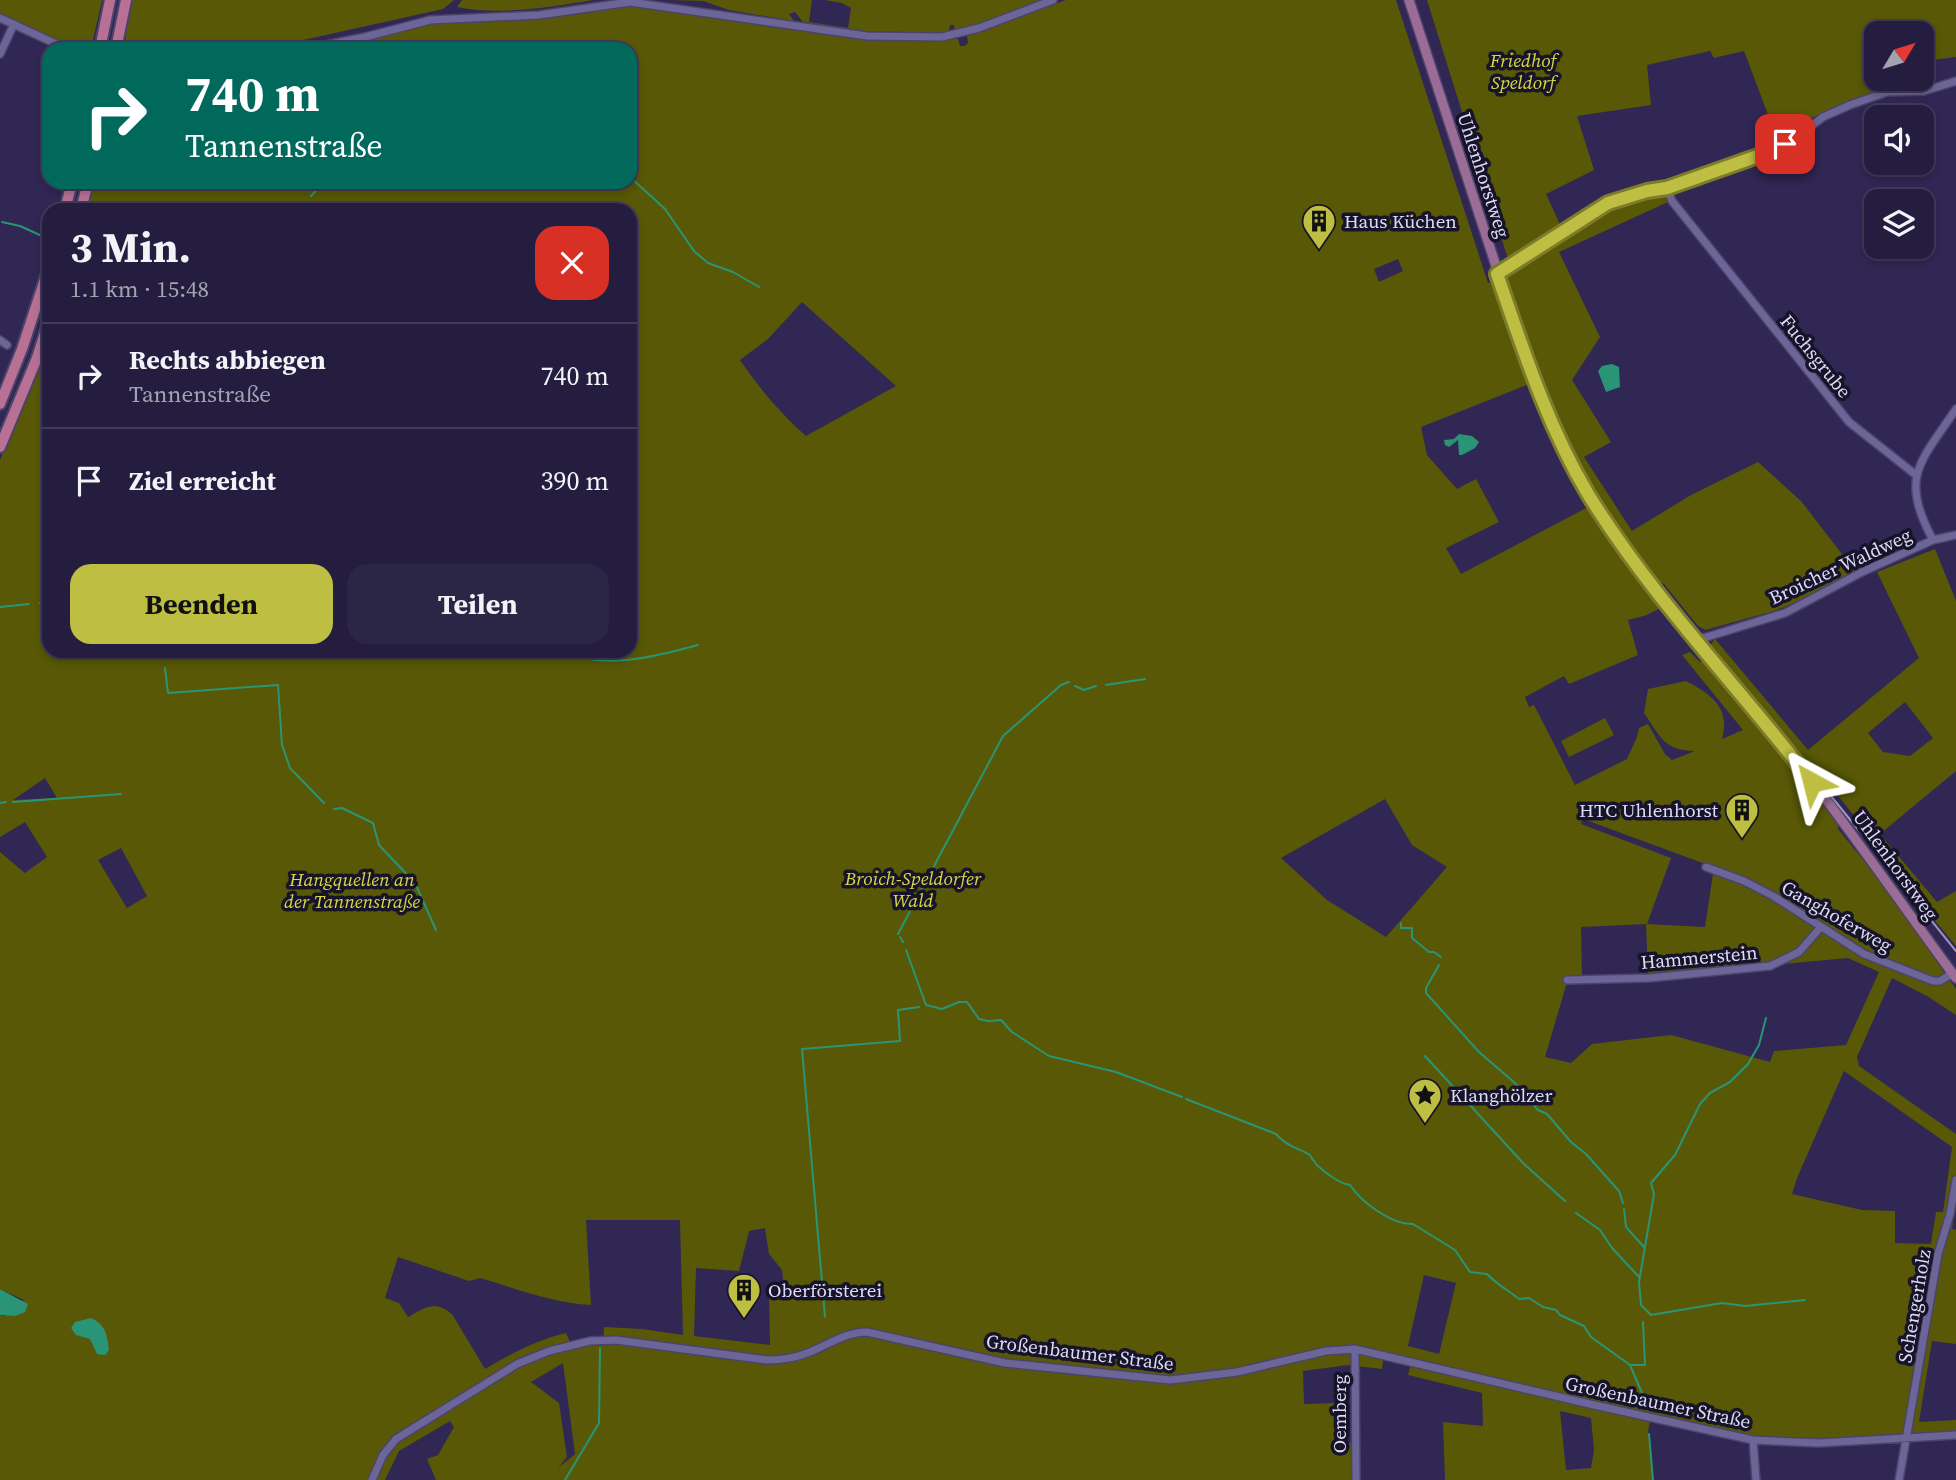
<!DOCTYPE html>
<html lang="de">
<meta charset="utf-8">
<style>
:root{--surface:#241d3f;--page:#2c2646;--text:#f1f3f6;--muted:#a3a2b0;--line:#413b59;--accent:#bebf42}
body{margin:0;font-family:"Source Serif 4",serif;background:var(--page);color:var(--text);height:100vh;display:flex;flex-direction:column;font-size:26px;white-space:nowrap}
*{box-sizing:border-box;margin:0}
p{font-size:23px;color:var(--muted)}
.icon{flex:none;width:38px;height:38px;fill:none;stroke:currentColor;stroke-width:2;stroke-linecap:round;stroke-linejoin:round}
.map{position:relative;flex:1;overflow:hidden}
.drawer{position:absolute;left:42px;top:203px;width:595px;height:455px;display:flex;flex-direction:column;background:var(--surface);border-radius:21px;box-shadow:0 4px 10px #0003,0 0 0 2px var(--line)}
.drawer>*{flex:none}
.guide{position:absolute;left:42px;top:42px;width:595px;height:147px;border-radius:21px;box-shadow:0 4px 10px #0003,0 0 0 2px var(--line);background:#00695c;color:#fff;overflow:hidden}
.needle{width:46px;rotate:52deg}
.controls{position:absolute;left:1864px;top:21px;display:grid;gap:14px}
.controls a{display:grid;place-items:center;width:70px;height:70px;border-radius:14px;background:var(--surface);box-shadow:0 4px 10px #0003,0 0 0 2px var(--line);font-size:35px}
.pin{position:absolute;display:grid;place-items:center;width:60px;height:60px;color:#fff;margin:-30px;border-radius:14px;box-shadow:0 4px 10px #0006}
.me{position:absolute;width:77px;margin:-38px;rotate:322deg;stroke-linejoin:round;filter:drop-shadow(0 0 5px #0008)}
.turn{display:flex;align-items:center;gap:24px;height:147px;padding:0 28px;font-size:32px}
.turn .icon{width:91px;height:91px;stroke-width:2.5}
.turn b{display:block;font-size:49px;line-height:60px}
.round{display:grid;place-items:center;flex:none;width:74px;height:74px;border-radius:21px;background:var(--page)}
.headline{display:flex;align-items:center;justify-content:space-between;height:119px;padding:0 28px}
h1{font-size:42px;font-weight:700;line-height:52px}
.primary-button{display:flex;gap:14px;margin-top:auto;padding:14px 28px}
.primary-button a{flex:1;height:80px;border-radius:21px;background:var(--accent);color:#111;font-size:28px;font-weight:700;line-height:80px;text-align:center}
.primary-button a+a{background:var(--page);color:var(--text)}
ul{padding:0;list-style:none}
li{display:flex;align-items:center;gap:21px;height:105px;padding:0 28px;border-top:2px solid var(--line)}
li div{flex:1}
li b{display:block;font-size:26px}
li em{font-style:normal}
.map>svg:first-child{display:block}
.green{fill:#585806;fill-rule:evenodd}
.water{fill:#299576}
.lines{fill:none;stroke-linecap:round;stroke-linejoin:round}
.stream{stroke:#299576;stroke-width:2}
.minor-casing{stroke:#4c436b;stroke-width:10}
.major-casing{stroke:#4c436b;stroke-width:12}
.highway-casing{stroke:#4c436b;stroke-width:14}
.minor{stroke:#6c6598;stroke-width:7}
.major{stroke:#9a6c96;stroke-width:9}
.highway{stroke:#b87194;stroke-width:10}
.tram{stroke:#9c97ba;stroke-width:2}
.route-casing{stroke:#7c7c2b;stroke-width:18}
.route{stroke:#bebf42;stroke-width:12}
.labels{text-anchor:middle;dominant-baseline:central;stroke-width:7;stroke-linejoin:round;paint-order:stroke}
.park-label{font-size:19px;font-style:italic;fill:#d7d843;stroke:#171429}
.street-label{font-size:19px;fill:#dedbf8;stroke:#171429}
.poi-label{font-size:19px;fill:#dedbf8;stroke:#171429;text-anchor:start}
</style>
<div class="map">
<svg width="1956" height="1480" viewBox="0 0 1956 1480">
<rect width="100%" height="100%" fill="#302754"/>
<path class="green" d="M 0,0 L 102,0 L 91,49 L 76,49 L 0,14 Z
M 131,0 L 454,0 L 443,9 L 263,49 L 144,49 L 133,46 L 132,49 L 124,49 Z
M 462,0 L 593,0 C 551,7 499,16 457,7 Z
M 669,0 L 812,0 L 809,22 L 848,28 L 851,8 L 842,3 L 825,0 L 1043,0 L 964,29 L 955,32 L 954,25 L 950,25 L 949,31 L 946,33 L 861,31 L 803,22 L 795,12 L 789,14 L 794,21 L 729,10 L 703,1 Z
M 1066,0 L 1396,0 L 1488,283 L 1495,281 L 1529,384 L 1421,427 L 1427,455 L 1457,489 L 1476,479 L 1499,522 L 1446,548 L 1461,574 L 1590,506 L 1662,607 L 1647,615 L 1628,620 L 1638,655 L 1569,684 L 1564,676 L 1525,697 L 1529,707 L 1534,705 L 1575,785 L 1627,759 L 1637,737 L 1639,728 L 1648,724 L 1665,754 L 1672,760 L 1695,751 C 1664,751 1660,736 1644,713 L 1648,689 L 1686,681 C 1711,694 1731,708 1722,739 L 1743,730 L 1682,655 L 1690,652 L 1700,662 L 1705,659 L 1764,728 L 1838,821 L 1838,829 L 1877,877 L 1956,989 L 1956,1015 L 1927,996 L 1892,978 L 1857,1057 L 1859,1066 L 1956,1134 L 1956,1202 L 1952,1229 L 1956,1230 L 1956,1344 L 1932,1341 L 1919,1422 L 1956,1420 L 1956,1432 L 1794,1440 L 1736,1434 L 1651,1415 L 1648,1432 L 1653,1480 L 1445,1480 L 1443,1422 L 1483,1426 L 1482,1393 L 1408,1375 L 1411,1364 L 1383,1360 L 1382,1369 L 1348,1365 L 1303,1371 L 1304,1404 L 1338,1403 L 1338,1443 L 1359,1443 L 1359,1480 L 436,1480 L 427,1459 L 438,1455 L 454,1427 L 450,1421 L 399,1451 L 385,1480 L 0,1480 L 0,1315 L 4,1316 L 24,1300 L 0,1289 L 0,852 L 25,873 L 47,857 L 25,822 L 0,837 L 0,460 L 49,337 L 49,651 L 630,651 L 630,210 L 87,210 L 93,182 L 630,182 L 630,49 L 320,49 L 415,26 L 463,20 L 530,20 L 611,6 L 630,5 L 844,35 L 941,39 L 958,39 L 960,46 L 965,46 L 968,43 L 967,35 ZM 1398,259 L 1403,271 L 1379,282 L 1374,269 ZM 802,302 L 896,386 L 806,436 C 780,413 760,389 740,360 L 768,339 ZM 45,778 L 57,798 L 13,800 ZM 1385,799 L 1412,845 L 1447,867 L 1386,937 L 1327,900 L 1281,858 ZM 1583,819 L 1746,879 L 1800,917 L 1750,887 L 1713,874 L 1705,927 L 1647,924 L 1671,858 L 1581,824 ZM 121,848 L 147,896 L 127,908 L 98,860 ZM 1646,924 L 1648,975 L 1760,965 L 1781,959 L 1783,964 L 1848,958 L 1879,972 L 1846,1045 L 1774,1051 L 1770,1062 L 1671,1035 L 1592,1044 L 1571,1063 L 1545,1057 L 1568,979 L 1582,978 L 1581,927 ZM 1844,1071 L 1952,1147 L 1943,1212 L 1936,1212 L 1931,1244 L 1895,1243 L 1895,1211 L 1862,1210 L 1792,1194 L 1797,1178 ZM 586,1220 L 680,1220 L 683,1335 L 642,1329 L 604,1327 L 603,1343 L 572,1346 L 566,1333 C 536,1340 511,1354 485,1369 L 452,1314 C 436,1300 425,1307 408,1317 L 399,1303 L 385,1298 L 398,1257 L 469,1281 L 480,1278 C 517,1289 553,1303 591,1305 ZM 765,1228 L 769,1254 L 782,1270 L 784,1288 L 769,1294 L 770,1345 L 694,1336 L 696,1268 L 739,1271 L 749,1231 ZM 1424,1275 L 1456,1283 L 1439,1354 L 1408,1346 ZM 563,1363 L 575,1454 L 558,1468 L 567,1457 L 559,1403 L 531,1382 ZM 1560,1411 L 1591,1418 L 1594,1450 L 1591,1468 L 1566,1470 Z
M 1427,0 L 1956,0 L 1956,57 L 1932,60 L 1932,74 L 1922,77 L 1922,33 L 1876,33 L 1876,79 L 1915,79 L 1887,87 L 1775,133 L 1744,51 L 1714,58 L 1710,51 L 1647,65 L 1651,105 L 1577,116 L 1594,170 L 1546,194 L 1562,229 L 1508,259 Z
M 1663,193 L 1668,202 L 1559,252 L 1600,337 L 1572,380 L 1611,442 L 1584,457 L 1632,531 L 1691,495 L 1758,462 L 1801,501 L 1855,571 L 1814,595 L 1774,611 L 1705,630 L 1698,626 L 1664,584 C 1648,578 1637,558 1628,545 C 1568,462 1537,378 1504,282 L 1505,275 L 1610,207 L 1636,198 Z
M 1935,549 L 1956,601 L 1956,771 L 1880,834 L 1937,902 L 1956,891 L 1956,946 L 1887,863 L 1877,844 L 1817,770 L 1815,774 L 1820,786 L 1710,646 L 1715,639 L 1808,750 L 1919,658 L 1877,572 ZM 1905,702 L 1933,738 L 1910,756 L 1883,752 L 1868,733 Z
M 1605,718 L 1614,735 L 1569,757 L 1561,741 Z"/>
<path class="water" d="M 1612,364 L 1619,367 L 1620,387 L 1606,392 L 1598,371 L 1602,366 Z
M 1459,434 L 1472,436 L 1479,442 L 1475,448 L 1462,455 L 1459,455 L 1458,440 L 1449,447 L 1445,445 L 1444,440 L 1454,439 Z
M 0,1289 L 28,1304 L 25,1312 L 15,1316 L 0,1315 Z
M 91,1318 C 106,1325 107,1335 109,1350 L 105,1355 L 97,1354 L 90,1339 L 76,1335 L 71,1328 L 75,1322 Z"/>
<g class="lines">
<path class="stream" d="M 630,177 L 665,209 L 694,251 L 708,263 L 733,272 L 759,287
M 311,196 L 324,182
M 2,222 L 20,226 L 42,236
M 40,603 L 49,602
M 0,607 L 29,604
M 555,651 C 606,669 647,659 698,645
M 164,659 L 164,651
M 165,668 L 168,693 L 278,685 L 282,745 L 290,768 L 324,803
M 1106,685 L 1145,679
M 1075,686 L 1084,690 L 1096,686
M 13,802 L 121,794
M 0,803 L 6,802
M 334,809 L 342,808 L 373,823 L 379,845 L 415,883 L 436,930
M 1401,923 L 1401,928 L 1412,928 L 1412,938 L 1429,952 L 1434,952 L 1441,957
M 898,934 L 1003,736 L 1061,685 L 1069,682
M 900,937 L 903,942
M 906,950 L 926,1005 L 942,1009 L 959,1002 L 967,1002 L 979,1019 L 988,1021 L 1001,1020 L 1012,1032 L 1049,1056 L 1116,1072 L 1182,1097
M 1439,965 L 1426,988 L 1426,993 L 1479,1052 L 1515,1083 L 1538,1110 L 1547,1114 L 1571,1142 L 1586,1154 L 1619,1191 L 1623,1203
M 1766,1018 L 1759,1045 L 1748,1064 L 1730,1082 L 1710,1093 L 1700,1104 L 1675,1155 L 1651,1183 L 1654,1194 L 1639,1282 L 1641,1305 L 1651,1315 L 1722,1303 L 1745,1306 L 1805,1300
M 1425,1056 L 1523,1163 L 1565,1201
M 1186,1099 L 1276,1134 C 1286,1146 1298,1148 1310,1155 C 1310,1156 1316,1164 1317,1165 C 1324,1172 1340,1184 1350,1185 C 1361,1202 1392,1225 1413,1224 L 1455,1250 L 1470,1272 L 1487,1274 C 1495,1283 1509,1291 1519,1299 L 1529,1298 L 1543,1307 L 1556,1310 L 1560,1315 L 1584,1326 L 1591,1337 L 1630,1365 L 1645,1400
M 1624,1209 L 1626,1227 L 1644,1247
M 1576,1213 L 1600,1230 L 1612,1248 L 1640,1278
M 825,1317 L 802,1049 L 900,1041 L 898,1010 L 919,1007
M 1630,1365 L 1645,1365 L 1643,1322
M 1649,1434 L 1653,1480
M 565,1480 L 599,1423 L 600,1348"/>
<defs>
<path id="minor" d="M 0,18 L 67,49
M 306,49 L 365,37 L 430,20 L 539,15 L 630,2 L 867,36 L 942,37 L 979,28 L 1053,0
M 0,54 L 14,24
M 1667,188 L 1672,201 L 1849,422 L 1916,475
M 1497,274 L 1608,203 L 1647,191 L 1667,188 L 1772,151 L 1797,137 L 1823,117 L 1850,105 L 1887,92 L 1924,91 L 1956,81
M 0,340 L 7,345
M 1933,540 C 1899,476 1920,463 1956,409
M 1697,640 L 1785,613 L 1862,572 L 1933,540 L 1956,535
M 1706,867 L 1744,881 L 1773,896 L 1864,954 L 1933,981 L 1940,981 L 1953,973
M 1567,980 L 1649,978 L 1770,966 L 1799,952 L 1820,928
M 1355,1349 L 1356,1480
M 1753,1440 L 1756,1480
M 372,1480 L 383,1455 L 396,1439 L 517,1364 L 549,1351 L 590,1341 L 616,1340 L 767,1360 C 782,1360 796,1358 810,1352 C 829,1344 846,1332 867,1332 L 1005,1363 L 1170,1380 L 1237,1372 L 1326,1351 L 1355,1349 L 1594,1405 L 1753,1440 L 1819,1443 L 1956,1435
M 1899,1480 L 1938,1254 L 1950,1214 L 1956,1180"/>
<path id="major" d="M 1409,0 L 1530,370 C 1547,413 1565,456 1589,495 C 1648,590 1725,673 1795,759 C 1851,830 1902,905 1956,978"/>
<path id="highway" d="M 100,49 L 110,0
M 116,49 L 126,0
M 65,210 L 72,182
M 81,210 L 88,182
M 0,404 L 22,349 L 49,267
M 0,447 L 37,358 L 49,320"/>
</defs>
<use href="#minor" class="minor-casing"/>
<use href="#major" class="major-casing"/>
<use href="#highway" class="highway-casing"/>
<use href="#minor" class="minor"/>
<use href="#major" class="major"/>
<use href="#highway" class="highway"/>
<path class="tram" d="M 1827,791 L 1956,951"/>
</g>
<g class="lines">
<defs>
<path id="route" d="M 1785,144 L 1772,151 L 1667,188 L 1647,191 L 1608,203 L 1497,274 C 1523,349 1547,425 1588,494 C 1652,598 1738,686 1812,782"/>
</defs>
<use href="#route" class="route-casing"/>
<use href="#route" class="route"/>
</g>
<defs>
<symbol id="building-pin" viewBox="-11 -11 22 30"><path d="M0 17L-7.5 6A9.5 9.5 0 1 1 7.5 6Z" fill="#bebf42" stroke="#171429"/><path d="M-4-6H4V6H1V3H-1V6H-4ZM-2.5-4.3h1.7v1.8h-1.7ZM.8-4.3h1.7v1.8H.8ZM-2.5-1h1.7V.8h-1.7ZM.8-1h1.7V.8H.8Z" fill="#111"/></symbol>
<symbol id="sight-pin" viewBox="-11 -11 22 30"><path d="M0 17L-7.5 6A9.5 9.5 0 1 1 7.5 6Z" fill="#bebf42" stroke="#171429"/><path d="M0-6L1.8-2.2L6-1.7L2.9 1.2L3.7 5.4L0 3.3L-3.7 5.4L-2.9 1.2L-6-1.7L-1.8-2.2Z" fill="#111"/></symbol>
</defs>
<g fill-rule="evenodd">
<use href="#building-pin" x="1300" y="202" width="38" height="52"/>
<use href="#building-pin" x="1723" y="791" width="38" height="52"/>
<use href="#sight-pin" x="1406" y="1076" width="38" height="52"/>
<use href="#building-pin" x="725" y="1271" width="38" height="52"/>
</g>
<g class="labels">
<g class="park-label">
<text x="1523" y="60">Friedhof<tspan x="1523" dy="22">Speldorf</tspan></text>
<text x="913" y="878">Broich-Speldorfer<tspan x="913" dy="22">Wald</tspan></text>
<text x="352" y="879">Hangquellen an<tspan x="352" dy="22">der Tannenstraße</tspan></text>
</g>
<g class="street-label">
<text transform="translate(1484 175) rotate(72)">Uhlenhorstweg</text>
<text transform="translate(1816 356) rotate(51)">Fuchsgrube</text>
<text transform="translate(1840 566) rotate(-25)">Broicher Waldweg</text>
<text transform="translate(1896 865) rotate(54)">Uhlenhorstweg</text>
<text transform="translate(1837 916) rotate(30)">Ganghoferweg</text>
<text transform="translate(1699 957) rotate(-5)">Hammerstein</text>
<text transform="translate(1914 1306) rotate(-80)">Schengerholz</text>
<text transform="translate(1080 1352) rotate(7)">Großenbaumer Straße</text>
<text transform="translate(1658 1402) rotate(12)">Großenbaumer Straße</text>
<text transform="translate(1339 1414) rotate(-90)">Oemberg</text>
</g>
<g class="poi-label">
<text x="1344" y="221">Haus Küchen</text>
<text x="1718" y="810" text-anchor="end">HTC Uhlenhorst</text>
<text x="1450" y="1095">Klanghölzer</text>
<text x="768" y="1290">Oberförsterei</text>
</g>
</g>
</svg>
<div class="controls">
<a><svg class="needle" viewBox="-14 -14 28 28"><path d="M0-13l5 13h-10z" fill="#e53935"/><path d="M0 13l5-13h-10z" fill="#a3a2b0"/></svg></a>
<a><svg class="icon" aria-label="sound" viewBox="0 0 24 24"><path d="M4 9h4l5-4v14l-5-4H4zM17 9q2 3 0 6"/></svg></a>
<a><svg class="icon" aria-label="layers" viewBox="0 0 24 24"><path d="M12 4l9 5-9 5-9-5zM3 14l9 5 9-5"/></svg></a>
</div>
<div class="pin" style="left:1785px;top:144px;background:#d93025"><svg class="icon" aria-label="arrive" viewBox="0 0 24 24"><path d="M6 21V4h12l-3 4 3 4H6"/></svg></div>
<svg class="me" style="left:1812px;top:782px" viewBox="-20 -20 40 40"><path d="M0-17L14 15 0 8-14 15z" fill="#bebf42" stroke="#fff" stroke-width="4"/></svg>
<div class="guide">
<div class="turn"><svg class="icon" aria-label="right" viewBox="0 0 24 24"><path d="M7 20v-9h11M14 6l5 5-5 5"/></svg><div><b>740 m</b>Tannenstraße</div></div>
</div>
<section class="drawer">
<div class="headline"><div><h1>3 Min.</h1><p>1.1 km · 15:48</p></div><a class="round" style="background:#d93025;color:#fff"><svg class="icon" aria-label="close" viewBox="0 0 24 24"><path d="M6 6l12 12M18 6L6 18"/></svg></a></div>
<ul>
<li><svg class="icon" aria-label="right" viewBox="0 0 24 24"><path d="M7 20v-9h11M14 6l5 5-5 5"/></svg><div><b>Rechts abbiegen</b><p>Tannenstraße</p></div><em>740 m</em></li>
<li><svg class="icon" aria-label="arrive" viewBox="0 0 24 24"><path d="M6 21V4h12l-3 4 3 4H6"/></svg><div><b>Ziel erreicht</b></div><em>390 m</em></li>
</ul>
<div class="primary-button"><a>Beenden</a><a>Teilen</a></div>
</section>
</div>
